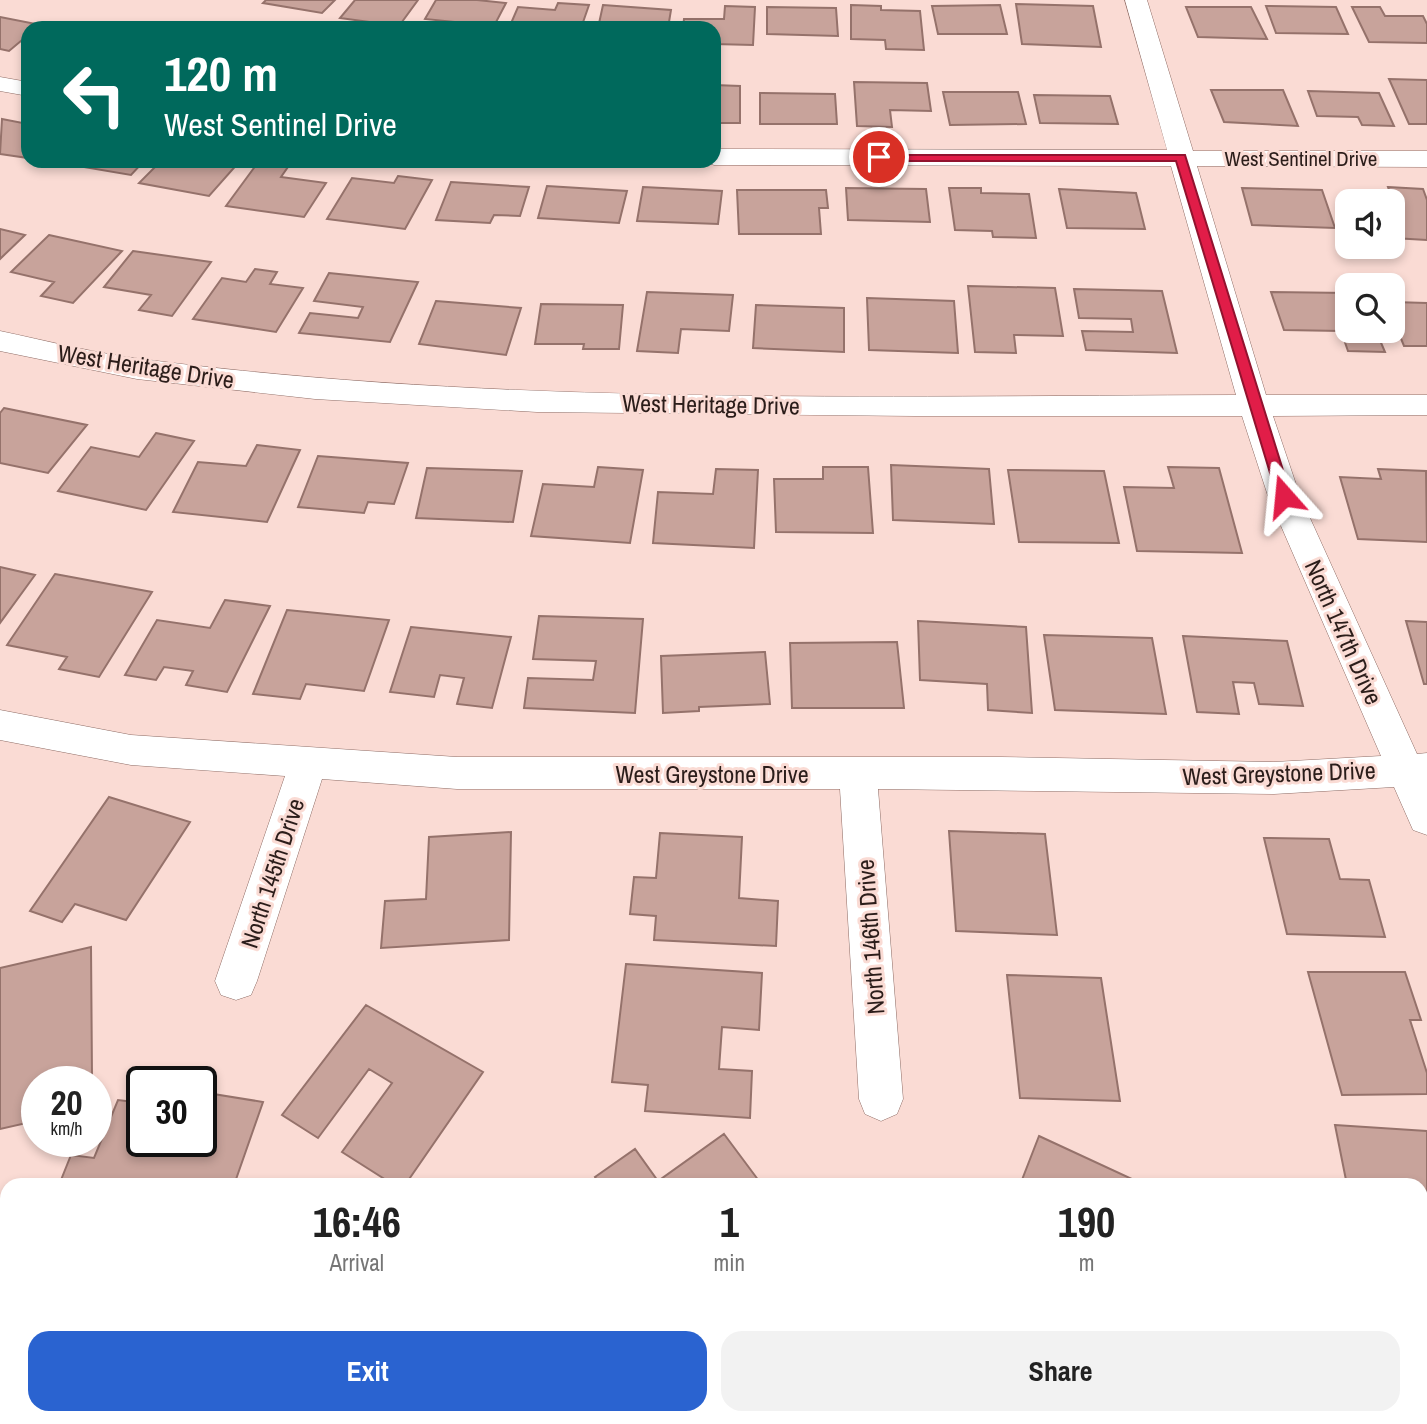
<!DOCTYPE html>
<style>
:root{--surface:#fff;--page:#f2f2f2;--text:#222;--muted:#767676;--accent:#2a63d0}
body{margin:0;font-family:"Archivo Narrow",sans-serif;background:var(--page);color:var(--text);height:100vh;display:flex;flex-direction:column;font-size:26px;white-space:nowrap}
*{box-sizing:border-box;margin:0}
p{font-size:23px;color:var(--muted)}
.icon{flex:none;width:38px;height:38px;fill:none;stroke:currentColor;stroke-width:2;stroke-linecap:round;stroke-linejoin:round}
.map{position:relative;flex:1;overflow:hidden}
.drawer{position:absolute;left:0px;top:1178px;width:1428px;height:247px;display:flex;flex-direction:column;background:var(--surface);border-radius:21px 21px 0 0;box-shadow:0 4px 10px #0003}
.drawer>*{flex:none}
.banner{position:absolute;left:21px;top:21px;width:700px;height:147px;border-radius:21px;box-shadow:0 4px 10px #0003;background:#00695c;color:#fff;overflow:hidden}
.controls{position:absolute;left:1335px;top:189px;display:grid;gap:14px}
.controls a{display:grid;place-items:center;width:70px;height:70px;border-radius:14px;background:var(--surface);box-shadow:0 4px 10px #0003;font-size:35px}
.speed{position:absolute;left:21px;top:1066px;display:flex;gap:14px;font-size:35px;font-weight:700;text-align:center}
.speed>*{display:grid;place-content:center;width:91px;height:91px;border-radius:50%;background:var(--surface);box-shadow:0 4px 10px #0003;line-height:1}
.speed small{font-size:18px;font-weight:400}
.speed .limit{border:4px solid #111;border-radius:10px;background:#fff;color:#111}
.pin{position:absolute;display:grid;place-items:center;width:60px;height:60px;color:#fff;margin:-30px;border:4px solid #fff;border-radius:50%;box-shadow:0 2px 7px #0007}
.me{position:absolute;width:77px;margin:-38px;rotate:342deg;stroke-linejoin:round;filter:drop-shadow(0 0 5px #0008)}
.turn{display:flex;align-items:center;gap:24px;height:147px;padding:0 28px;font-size:32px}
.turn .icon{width:91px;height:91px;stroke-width:2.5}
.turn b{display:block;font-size:49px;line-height:60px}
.eta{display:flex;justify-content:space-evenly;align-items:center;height:119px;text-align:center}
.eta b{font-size:42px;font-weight:800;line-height:49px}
.action{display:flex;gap:14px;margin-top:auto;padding:14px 28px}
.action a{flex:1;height:80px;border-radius:21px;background:var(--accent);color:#fff;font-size:28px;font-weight:800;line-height:80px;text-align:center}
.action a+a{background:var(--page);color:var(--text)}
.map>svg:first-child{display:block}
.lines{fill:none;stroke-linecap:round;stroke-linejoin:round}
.stream{fill:#58698d;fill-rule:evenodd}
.building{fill:#c8a39b;stroke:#95726b;stroke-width:2}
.lane-casing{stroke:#8e6c65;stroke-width:1}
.street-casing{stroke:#8e6c65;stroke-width:1}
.lane{fill:#fff;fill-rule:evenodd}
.street{fill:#fff;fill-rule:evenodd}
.route{fill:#e11d48;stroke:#92132f;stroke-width:2}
.labels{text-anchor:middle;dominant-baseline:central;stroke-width:6;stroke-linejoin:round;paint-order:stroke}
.far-street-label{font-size:21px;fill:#2b1d1a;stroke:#fadbd4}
.street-label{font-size:24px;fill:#2b1d1a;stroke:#fadbd4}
</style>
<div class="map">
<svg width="1427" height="1424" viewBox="0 0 1427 1424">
<rect width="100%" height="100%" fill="#fadbd4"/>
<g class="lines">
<path class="stream" d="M 0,1402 L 7,1405 L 7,1418 L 38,1418 L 41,1424 L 11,1424 L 10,1420 L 0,1418 Z"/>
</g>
<path class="building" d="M 266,0 L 335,0 L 322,13 L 263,3 Z
M 355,0 L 418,0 L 399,26 L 340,18 Z
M 436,0 L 477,0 L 506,3 L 494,26 L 425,19 Z
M 558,3 L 589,5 L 581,28 L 509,28 L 518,7 L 555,10 Z
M 1016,4 L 1093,6 L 1101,47 L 1022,44 Z
M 603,5 L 671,10 L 668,28 L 598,28 Z
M 851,5 L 881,6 L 881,10 L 920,11 L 924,50 L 886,49 L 885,40 L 851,39 Z
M 1000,5 L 1007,34 L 938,34 L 932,6 Z
M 725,6 L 755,7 L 753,45 L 714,44 L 714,28 L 683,28 L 684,19 L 724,19 Z
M 1266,6 L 1336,7 L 1348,34 L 1276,33 Z
M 767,7 L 836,8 L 838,36 L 767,34 Z
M 1186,7 L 1251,7 L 1267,39 L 1198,37 Z
M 1352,7 L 1380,7 L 1385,16 L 1423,16 L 1427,24 L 1427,43 L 1369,42 Z
M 0,17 L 41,25 L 37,28 L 28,28 L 28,35 L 9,51 L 0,49 Z
M 1389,79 L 1427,80 L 1427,124 L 1409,124 Z
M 854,82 L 927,83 L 931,111 L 890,110 L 892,127 L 857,126 Z
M 714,85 L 740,86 L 740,123 L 714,123 Z
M 1211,90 L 1283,90 L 1298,126 L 1224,122 Z
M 1308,91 L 1379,93 L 1394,126 L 1362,125 L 1358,117 L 1317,116 Z
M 943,92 L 1018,92 L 1026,124 L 950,125 Z
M 760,93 L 835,94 L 837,124 L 760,124 Z
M 1034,95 L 1110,96 L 1118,124 L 1040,123 Z
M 2,119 L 28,124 L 28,158 L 0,154 Z
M 63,161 L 144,161 L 131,175 L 60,163 Z
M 161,161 L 240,161 L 209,196 L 139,183 Z
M 259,161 L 290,164 L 281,177 L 326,183 L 304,217 L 226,206 Z
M 398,176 L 432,180 L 405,229 L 327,219 L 352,178 L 394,183 Z
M 451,182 L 529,187 L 520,216 L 494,215 L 490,223 L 436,220 Z
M 547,186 L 627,191 L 619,223 L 538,218 Z
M 643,187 L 722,191 L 718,224 L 637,221 Z
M 1388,187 L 1423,189 L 1427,200 L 1427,240 L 1393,238 L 1395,207 Z
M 846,188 L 926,189 L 930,222 L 848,220 Z
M 949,188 L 981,188 L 981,193 L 1029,194 L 1036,238 L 993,237 L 992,231 L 955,230 Z
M 1242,188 L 1322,190 L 1335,228 L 1252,225 Z
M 1059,189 L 1136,193 L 1145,229 L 1067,228 Z
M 737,190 L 826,190 L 828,208 L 819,208 L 821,234 L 739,234 Z
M 0,229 L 25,235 L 0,259 Z
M 49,235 L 122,251 L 73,303 L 41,296 L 54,282 L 11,272 Z
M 133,251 L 211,262 L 172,316 L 139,310 L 151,295 L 104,287 Z
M 255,269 L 277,272 L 270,284 L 303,288 L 276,332 L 193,319 L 222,278 L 246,282 Z
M 329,273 L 418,282 L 390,342 L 299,333 L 310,313 L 358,318 L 363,307 L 314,301 Z
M 968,286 L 1055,288 L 1063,336 L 1014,335 L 1016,353 L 975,352 Z
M 1074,289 L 1162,291 L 1177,353 L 1086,350 L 1082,331 L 1133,332 L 1131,319 L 1079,318 Z
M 647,292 L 733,295 L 729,331 L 681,329 L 678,353 L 637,351 Z
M 1271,292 L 1348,293 L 1348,331 L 1376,331 L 1385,352 L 1348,351 L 1341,331 L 1284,330 Z
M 867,298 L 954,301 L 958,353 L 869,350 Z
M 436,301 L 521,308 L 506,355 L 419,344 Z
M 1393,302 L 1427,303 L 1427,346 L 1404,346 L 1393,319 Z
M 541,304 L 623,305 L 619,349 L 583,349 L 584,344 L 535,344 Z
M 756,305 L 844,308 L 844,352 L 753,348 Z
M 4,408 L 87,425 L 48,473 L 0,463 L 0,413 Z
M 156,433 L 194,441 L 146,510 L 58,491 L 91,447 L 139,457 Z
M 257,445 L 300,450 L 267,522 L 173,512 L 198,462 L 246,466 Z
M 318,456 L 408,463 L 394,504 L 368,502 L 364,513 L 298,507 Z
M 891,465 L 989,469 L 994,524 L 893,520 Z
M 598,467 L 643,470 L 630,543 L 531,536 L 543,484 L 594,487 Z
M 823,467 L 868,467 L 873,533 L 776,532 L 774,479 L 823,479 Z
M 1168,467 L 1219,468 L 1242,553 L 1137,551 L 1124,487 L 1174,488 Z
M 427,468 L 522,471 L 513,522 L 416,518 Z
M 716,469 L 758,470 L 754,548 L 653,543 L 658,492 L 713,494 Z
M 1378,469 L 1426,471 L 1427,542 L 1358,539 L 1340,477 L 1381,479 Z
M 1008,470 L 1104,471 L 1119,543 L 1019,542 Z
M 0,567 L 35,575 L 0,623 Z
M 55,574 L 152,592 L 99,677 L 59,669 L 67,657 L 7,645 Z
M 225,600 L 270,606 L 227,692 L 186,685 L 193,671 L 164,667 L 156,680 L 125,675 L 157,620 L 210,628 Z
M 287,610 L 389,620 L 364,691 L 306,684 L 300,699 L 253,694 Z
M 539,616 L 643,619 L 635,713 L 524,708 L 528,678 L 593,680 L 596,661 L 533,659 Z
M 918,621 L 1026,627 L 1032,713 L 988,710 L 987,684 L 920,680 Z
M 1406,621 L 1427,622 L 1427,684 L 1424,684 Z
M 411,627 L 511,637 L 492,708 L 457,704 L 464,678 L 440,675 L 434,697 L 390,692 Z
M 1044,635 L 1152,638 L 1166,714 L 1055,710 Z
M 1183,636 L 1287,641 L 1303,706 L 1259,704 L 1254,683 L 1233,682 L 1239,714 L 1197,712 Z
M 897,642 L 904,708 L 792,708 L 790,643 Z
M 765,652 L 770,704 L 699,707 L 699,711 L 663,713 L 661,656 Z
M 109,797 L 190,822 L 126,920 L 75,904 L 62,922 L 30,911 Z
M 949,831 L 1045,834 L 1057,935 L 956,931 Z
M 511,832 L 509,940 L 381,948 L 385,901 L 426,899 L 429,837 Z
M 660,833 L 742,837 L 739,898 L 778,901 L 776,946 L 654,940 L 656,916 L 630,914 L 634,877 L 656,878 Z
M 1264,838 L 1329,839 L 1340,879 L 1369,880 L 1385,937 L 1287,934 Z
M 91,947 L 92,1077 L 74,1082 L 37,1082 L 37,1090 L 32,1092 L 31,1122 L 0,1129 L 0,968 Z
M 626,964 L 762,973 L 759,1030 L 722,1027 L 719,1069 L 752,1071 L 750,1118 L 645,1111 L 648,1085 L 612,1082 Z
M 1308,972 L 1405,972 L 1421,1020 L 1410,1020 L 1427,1073 L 1427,1094 L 1342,1095 Z
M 1007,975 L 1101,978 L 1120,1101 L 1020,1098 Z
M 366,1005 L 483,1072 L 405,1185 L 394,1185 L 342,1152 L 392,1083 L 369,1069 L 318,1138 L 282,1115 Z
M 201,1092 L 263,1102 L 234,1185 L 59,1185 L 71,1155 L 94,1158 L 118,1100 L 142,1103 L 142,1141 L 201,1141 Z
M 1335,1125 L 1427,1131 L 1427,1265 L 1421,1265 L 1421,1185 L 1347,1185 Z
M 724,1134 L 759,1181 L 754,1185 L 600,1185 L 595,1177 L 635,1149 L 658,1181 Z
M 1039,1136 L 1132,1179 L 1130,1185 L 1020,1185 Z
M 1421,1293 L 1427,1294 L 1427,1424 L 1333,1424 L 1332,1418 L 1421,1418 Z
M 826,1418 L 982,1418 L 982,1424 L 864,1424 L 826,1420 Z"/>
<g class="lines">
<defs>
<path id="lane" d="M 0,1338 L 7,1341 L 7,1365 L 0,1362 Z
M 148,1418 L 184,1418 L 187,1424 L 150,1424 Z"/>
<path id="street" d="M 1125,0 L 1147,0 L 1193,151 L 1427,151 L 1427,167 L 1197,166 L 1266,395 L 1427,395 L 1427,415 L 1273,416 L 1300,496 L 1417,754 L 1427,753 L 1427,835 L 1413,830 L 1394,787 L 1274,794 L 878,789 L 903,1099 L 897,1114 L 881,1121 L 865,1114 L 859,1099 L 840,789 L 457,789 L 322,779 L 257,981 L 251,995 L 236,1000 L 221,995 L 215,981 L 285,776 L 131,765 L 0,740 L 0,710 L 131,735 L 457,757 L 1001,757 L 1274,762 L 1381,756 L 1268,496 L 1242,416 L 915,416 L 537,412 L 315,399 L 137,379 L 0,351 L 0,331 C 47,341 94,353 141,359 C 502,406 872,396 1236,395 L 1171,166 L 714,165 L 704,161 L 714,161 L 714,149 L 1167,150 Z
M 0,77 L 28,82 L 28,96 L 0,91 Z"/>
</defs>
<use href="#lane" class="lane-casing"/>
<use href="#street" class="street-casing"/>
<use href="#lane" class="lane"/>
<use href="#street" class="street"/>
</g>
<path class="route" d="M 875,155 L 1185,155 L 1291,496 L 1289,500 L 1279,500 L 1277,496 L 1176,161 L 879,161 L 875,160 Z"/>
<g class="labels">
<g class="far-street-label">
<text x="1301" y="158">West Sentinel Drive</text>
</g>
<g class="street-label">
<text transform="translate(146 366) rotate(9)">West Heritage Drive</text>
<text transform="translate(711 404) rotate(1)">West Heritage Drive</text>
<text transform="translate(1344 632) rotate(66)">North 147th Drive</text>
<text transform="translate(1279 773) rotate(-2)">West Greystone Drive</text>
<text x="712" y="774">West Greystone Drive</text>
<text transform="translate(272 873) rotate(-72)">North 145th Drive</text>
<text transform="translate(870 937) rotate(-94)">North 146th Drive</text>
</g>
</g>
</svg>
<div class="controls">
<a><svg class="icon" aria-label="sound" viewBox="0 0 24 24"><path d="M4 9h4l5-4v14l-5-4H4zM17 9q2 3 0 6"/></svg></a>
<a><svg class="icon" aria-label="search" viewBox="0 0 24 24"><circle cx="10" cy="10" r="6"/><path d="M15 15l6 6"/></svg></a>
</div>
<div class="speed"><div>20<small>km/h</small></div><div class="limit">30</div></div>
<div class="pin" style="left:879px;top:157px;background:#d93025"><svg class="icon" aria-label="arrive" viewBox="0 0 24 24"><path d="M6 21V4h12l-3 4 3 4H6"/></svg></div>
<svg class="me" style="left:1284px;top:496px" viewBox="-20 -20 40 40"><path d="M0-17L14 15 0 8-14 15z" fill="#e11d48" stroke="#fff" stroke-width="4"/></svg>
<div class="banner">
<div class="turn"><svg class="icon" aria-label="left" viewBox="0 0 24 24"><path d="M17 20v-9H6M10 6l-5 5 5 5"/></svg><div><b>120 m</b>West Sentinel Drive</div></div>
</div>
<section class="drawer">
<div class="eta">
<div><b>16:46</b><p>Arrival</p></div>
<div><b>1</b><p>min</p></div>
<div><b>190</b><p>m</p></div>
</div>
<div class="action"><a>Exit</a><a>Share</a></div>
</section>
</div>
